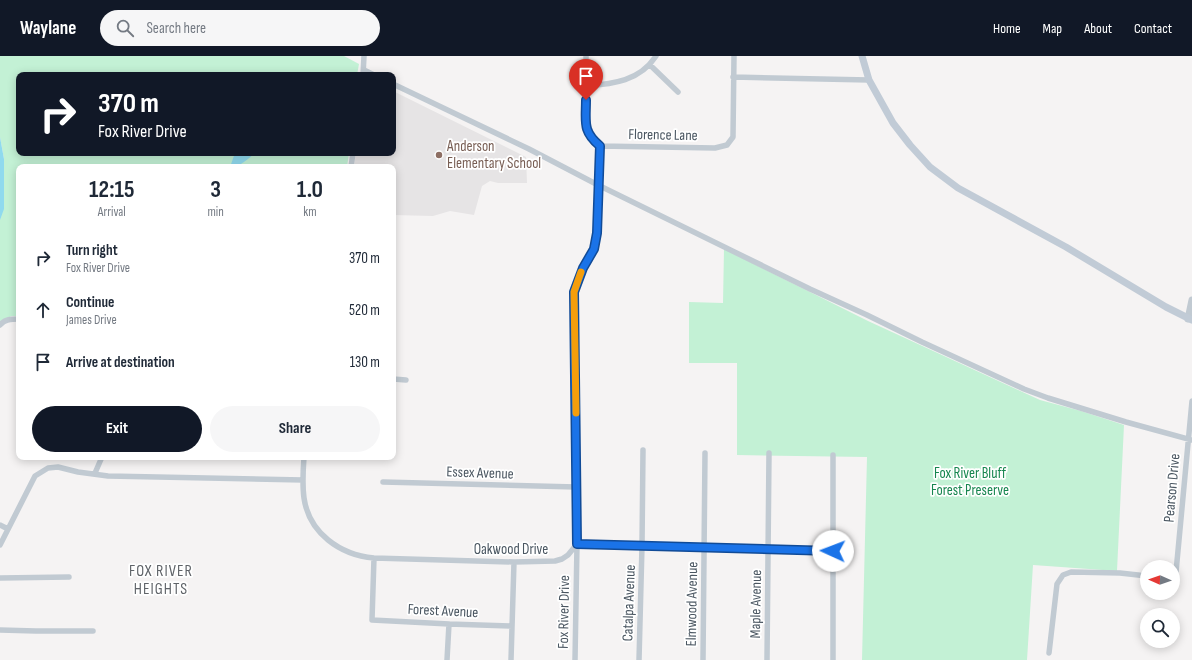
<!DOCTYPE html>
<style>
:root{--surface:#fff;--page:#f6f6f7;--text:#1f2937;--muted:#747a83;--accent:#111827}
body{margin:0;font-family:"Sofia Sans Condensed",sans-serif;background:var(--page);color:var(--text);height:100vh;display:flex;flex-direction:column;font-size:15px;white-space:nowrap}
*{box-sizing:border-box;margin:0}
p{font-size:13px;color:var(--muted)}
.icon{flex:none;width:22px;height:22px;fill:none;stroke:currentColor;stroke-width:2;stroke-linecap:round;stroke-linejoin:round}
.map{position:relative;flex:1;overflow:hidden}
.sheet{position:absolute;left:16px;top:108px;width:380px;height:296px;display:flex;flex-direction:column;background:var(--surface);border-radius:8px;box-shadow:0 2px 10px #0003}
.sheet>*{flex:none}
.hud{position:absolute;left:16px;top:16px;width:380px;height:84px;border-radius:8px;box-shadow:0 2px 10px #0003;background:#111827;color:#fff;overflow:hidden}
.needle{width:26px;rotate:272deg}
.fabs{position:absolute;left:1140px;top:504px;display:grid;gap:8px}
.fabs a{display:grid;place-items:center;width:40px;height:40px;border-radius:50%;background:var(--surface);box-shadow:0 2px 10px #0003;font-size:20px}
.pin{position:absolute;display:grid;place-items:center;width:34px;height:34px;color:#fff;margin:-41px -17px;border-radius:50% 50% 50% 0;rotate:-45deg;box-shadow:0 0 4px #0007}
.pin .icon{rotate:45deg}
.me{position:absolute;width:44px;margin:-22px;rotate:272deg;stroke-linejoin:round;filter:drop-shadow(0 0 3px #0008)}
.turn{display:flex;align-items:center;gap:14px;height:84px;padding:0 16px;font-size:18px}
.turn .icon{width:52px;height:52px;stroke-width:2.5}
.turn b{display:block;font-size:28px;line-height:34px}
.eta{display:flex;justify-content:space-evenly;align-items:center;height:68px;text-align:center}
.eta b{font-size:24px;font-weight:700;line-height:28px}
.primary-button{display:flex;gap:8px;margin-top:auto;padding:8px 16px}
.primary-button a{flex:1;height:46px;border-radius:24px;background:var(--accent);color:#fff;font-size:16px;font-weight:700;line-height:46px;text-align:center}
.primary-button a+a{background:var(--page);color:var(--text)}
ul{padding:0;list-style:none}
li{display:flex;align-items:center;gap:12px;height:52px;padding:0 16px}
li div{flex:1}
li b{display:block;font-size:15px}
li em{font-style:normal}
header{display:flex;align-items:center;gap:24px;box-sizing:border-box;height:56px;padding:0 20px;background:var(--accent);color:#fff}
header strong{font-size:19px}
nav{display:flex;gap:22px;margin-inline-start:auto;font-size:14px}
.search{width:280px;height:36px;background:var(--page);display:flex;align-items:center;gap:10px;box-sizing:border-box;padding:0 14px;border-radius:22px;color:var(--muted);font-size:15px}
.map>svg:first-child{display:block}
.education{fill:#e6e4e5}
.green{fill:#c3f1d5}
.water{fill:#90daee}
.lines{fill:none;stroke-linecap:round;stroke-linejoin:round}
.minor{stroke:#c1cad2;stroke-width:5.5}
.tertiary{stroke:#c1cad2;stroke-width:7}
.secondary{stroke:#c1cbd6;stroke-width:7}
.route-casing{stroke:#114b97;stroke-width:10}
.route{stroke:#1a73e8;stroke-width:7}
.slow{stroke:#f59e0b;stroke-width:7}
.education-dot{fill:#8d6e63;stroke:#fff;stroke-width:1.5}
.labels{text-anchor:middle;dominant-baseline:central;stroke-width:3.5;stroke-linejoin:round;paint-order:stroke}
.street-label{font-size:15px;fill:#4a5661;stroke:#fff}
.education-label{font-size:15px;fill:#785e54;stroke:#fff;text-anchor:start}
.park-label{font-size:15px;fill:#17864f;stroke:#fff}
.neighbourhood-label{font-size:16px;letter-spacing:1px;fill:#5f6368;stroke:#fff}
</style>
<header>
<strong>Waylane</strong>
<div class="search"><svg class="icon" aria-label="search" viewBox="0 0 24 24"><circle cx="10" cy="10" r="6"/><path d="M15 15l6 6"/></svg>Search here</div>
<nav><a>Home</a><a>Map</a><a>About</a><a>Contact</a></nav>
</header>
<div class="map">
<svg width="1192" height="604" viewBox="0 0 1192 604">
<rect width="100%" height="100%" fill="#f5f3f3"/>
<path class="education" d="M 393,35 L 526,101 L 527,127 L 498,127 L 490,125 L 482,130 L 474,159 L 450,155 L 433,160 L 393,159 L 393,111 L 354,111 L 356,97 L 393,97 Z"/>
<path class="green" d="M 0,0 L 344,0 L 359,8 L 357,19 L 19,19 L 19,97 L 349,97 L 347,111 L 19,111 L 19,260 L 12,260 L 0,265 L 0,164 L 4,103 L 0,81 Z
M 724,193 L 868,265 L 1040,344 L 1081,355 L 1124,369 L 1117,515 L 1033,509 L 1027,604 L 862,604 L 867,401 L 737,399 L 737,307 L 689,307 L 689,246 L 723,247 Z"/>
<path class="water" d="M 0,81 L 4,103 L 4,153 L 0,164 Z
M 235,97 L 255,97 C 248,103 240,111 230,111 Z"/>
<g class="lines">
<path class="minor" d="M 650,9 L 678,36
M 364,14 L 374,19
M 363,19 L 364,0
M 733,21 L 869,24
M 393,28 L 529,93 L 598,129 L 810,233 L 867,259 L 922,286 L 1024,333 L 1048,342 L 1126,366 L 1192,384
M 586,30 C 613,28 640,25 656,0
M 600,90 L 715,92 L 727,89 L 733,81 L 734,0
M 351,111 L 353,97
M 0,269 C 5,263 11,263 19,263
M 393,323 L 406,324
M 304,401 C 303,415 302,428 304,442 C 309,477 340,499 374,502 L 514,506 L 555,505 L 562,503 L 568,499 L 577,488 L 833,495
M 95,417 L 102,401
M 383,426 L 576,431
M 0,469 L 8,473
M 0,489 L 35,420 L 48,412 L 58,411 L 78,416 L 108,420 L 303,424
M 374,502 L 372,564 L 449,568 L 512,570
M 1173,519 L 1176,516 L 1192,345
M 0,522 L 69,521
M 0,574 L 36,575 L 93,575
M 1049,597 L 1057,528 L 1063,519 L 1071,516 L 1120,517 L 1147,520
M 447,604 L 449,568
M 511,604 L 514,506
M 575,604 L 577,488 L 574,236 L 583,212 L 594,193 L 597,177 L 600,90 L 592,83 L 587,74 L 586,0
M 639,604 L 642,490 L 643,394
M 703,604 L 705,397
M 767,604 L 769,397
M 833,604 L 833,399"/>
<path class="tertiary" d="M 1188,263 L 1192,244"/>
<path class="secondary" d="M 862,0 L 869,24 L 893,67 L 910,89 L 930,111 L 958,132 L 1066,191 L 1166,251 L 1192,264"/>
</g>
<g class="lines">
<defs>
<path id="route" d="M 586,44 C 586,66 582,75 600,90 L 597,177 L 594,193 L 583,212 L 574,236 L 577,488 L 833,495"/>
</defs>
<use href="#route" class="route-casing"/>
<use href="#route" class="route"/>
<path class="slow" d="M 576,357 L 574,236 L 581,216"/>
</g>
<circle class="education-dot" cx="439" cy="99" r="4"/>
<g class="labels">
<g class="street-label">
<text transform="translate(663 79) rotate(1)">Florence Lane</text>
<text transform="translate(480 417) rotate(2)">Essex Avenue</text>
<text transform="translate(1172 432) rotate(-85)">Pearson Drive</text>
<text x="511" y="493">Oakwood Drive</text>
<text transform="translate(629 547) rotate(-88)">Catalpa Avenue</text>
<text transform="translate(692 548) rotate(-89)">Elmwood Avenue</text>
<text transform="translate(756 548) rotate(-89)">Maple Avenue</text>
<text transform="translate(443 555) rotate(3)">Forest Avenue</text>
<text transform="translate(564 556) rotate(-89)">Fox River Drive</text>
</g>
<g class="education-label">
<text x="447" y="90">Anderson<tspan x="447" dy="17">Elementary School</tspan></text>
</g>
<g class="park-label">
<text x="970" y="417">Fox River Bluff<tspan x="970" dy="17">Forest Preserve</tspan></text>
</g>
<g class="neighbourhood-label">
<text x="161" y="515">FOX RIVER<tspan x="161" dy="18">HEIGHTS</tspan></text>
</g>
</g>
</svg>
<div class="fabs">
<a><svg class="needle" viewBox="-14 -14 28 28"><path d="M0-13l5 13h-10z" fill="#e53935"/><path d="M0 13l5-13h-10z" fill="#747a83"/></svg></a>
<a><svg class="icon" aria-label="search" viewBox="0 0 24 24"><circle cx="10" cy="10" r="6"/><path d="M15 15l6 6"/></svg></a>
</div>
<div class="pin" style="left:586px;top:44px;background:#d93025"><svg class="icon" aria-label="arrive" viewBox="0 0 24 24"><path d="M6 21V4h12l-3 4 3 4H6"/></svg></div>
<svg class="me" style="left:833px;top:495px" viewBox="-20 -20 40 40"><circle r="19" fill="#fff"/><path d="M0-13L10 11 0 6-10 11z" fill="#1a73e8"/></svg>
<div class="hud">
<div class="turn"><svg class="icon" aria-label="right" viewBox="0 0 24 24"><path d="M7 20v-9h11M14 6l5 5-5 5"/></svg><div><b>370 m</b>Fox River Drive</div></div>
</div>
<section class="sheet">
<div class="eta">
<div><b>12:15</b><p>Arrival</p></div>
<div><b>3</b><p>min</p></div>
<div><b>1.0</b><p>km</p></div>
</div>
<ul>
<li><svg class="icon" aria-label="right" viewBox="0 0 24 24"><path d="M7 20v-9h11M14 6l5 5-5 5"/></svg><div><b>Turn right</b><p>Fox River Drive</p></div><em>370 m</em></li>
<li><svg class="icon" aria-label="ahead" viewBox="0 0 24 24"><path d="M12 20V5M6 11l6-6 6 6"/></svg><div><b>Continue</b><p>James Drive</p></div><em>520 m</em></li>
<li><svg class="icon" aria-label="arrive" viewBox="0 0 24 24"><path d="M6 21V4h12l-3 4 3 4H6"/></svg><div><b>Arrive at destination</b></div><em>130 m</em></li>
</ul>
<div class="primary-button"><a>Exit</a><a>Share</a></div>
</section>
</div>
